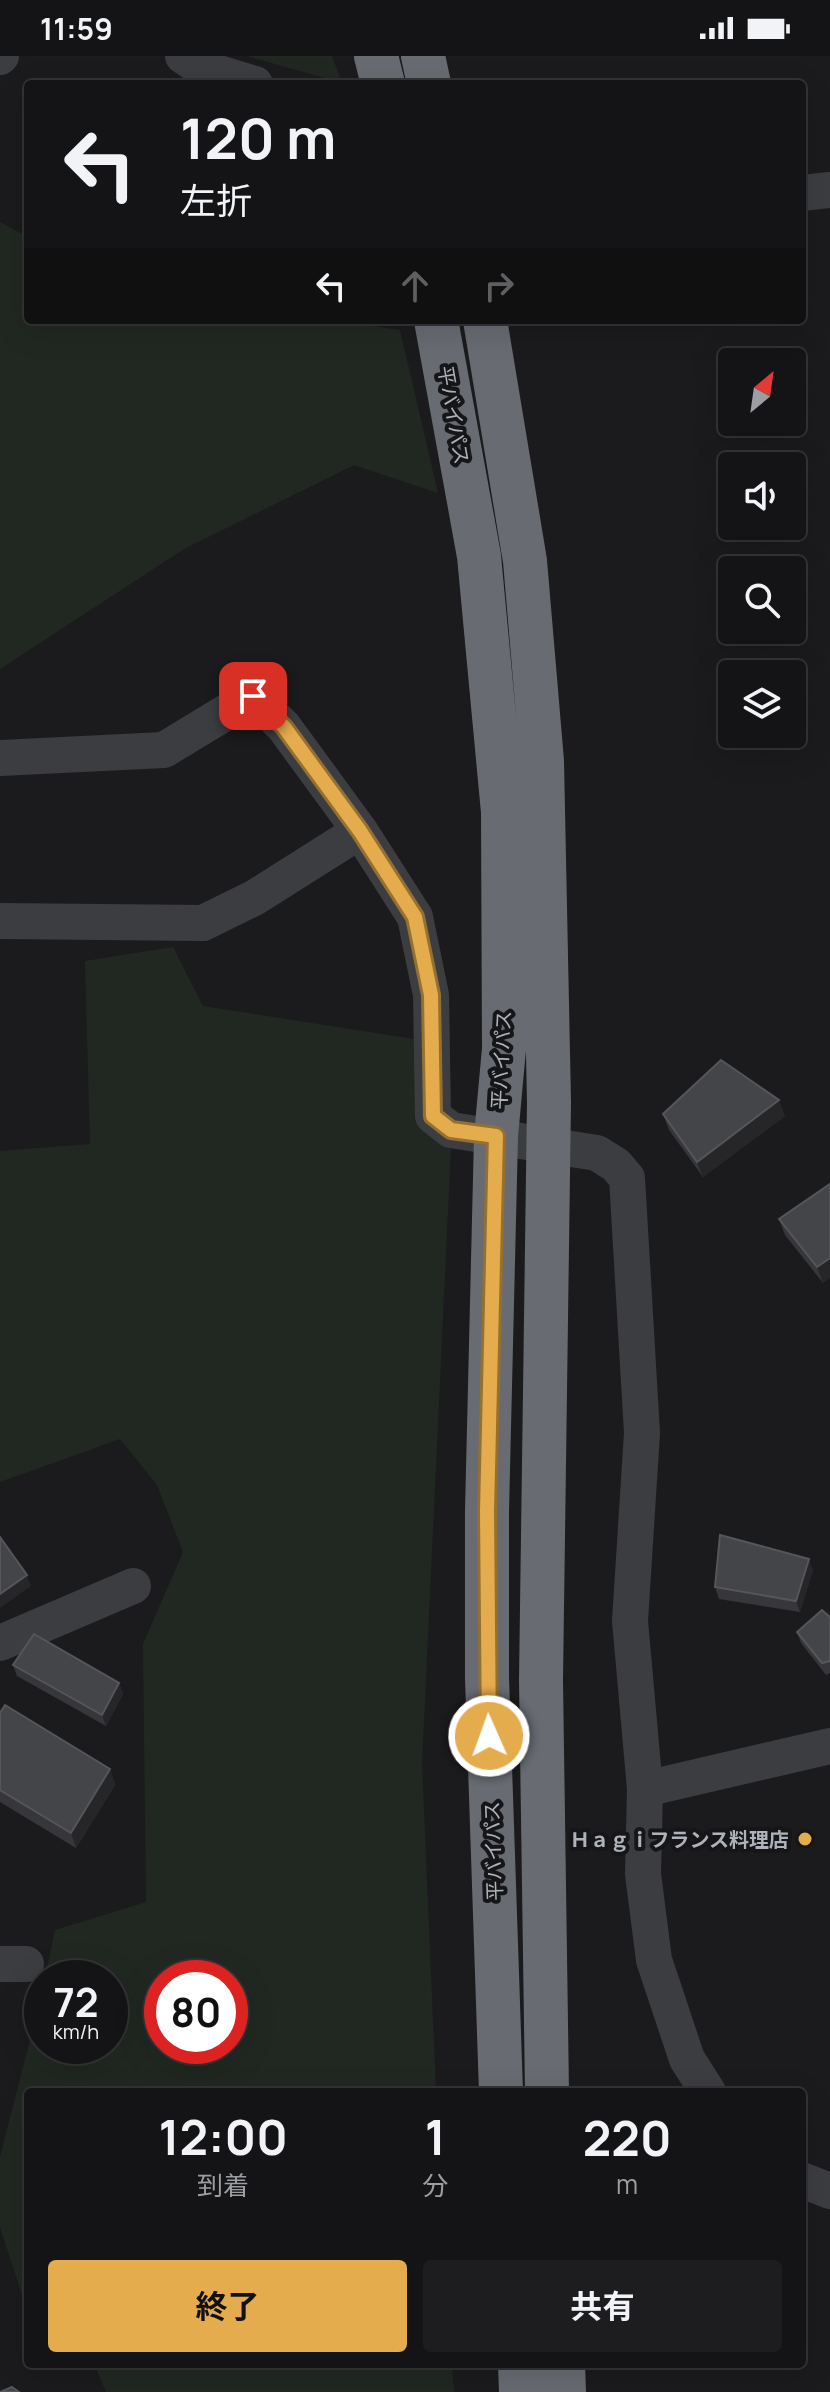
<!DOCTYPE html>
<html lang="ja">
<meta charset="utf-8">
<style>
:root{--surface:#141416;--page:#1d1d1f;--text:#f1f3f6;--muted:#9d9ea1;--line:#333335;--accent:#e4ac4c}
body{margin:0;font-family:Manrope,"Noto Sans JP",sans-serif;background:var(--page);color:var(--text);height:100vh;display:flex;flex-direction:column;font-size:30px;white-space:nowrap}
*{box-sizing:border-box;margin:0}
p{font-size:26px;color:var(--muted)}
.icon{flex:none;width:44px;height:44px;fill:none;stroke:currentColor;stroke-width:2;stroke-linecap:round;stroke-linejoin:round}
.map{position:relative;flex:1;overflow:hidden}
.details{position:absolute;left:24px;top:2032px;width:782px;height:280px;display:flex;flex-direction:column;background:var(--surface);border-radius:8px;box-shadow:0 8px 32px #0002,0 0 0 2px var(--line)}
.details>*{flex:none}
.top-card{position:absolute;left:24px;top:24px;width:782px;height:244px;border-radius:8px;box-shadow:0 8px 32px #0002,0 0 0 2px var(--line);background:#141416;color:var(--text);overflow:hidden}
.needle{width:52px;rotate:29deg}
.buttons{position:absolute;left:718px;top:292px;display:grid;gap:16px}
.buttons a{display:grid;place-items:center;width:88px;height:88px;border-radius:8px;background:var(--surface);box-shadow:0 8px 32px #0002,0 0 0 2px var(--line);font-size:40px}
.speed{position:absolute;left:24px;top:1904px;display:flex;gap:16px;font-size:40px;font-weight:700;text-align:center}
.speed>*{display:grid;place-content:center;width:104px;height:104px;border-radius:50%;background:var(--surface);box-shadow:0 8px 32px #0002,0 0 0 2px var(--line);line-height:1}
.speed small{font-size:20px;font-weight:400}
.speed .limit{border:12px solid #d22;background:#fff;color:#111}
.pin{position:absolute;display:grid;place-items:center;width:68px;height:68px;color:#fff;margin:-34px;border-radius:16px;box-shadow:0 4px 12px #0006}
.me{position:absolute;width:88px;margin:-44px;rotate:358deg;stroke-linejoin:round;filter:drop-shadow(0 0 6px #0008)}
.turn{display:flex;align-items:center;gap:28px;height:168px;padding:0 24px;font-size:36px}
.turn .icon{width:104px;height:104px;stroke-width:2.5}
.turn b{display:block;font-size:56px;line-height:68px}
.lanes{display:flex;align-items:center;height:76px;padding:0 24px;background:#0003;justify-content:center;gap:40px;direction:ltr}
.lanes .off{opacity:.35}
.eta{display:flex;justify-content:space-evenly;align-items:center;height:136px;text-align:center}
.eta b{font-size:48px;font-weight:700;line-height:56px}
.primary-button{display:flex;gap:16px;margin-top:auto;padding:16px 24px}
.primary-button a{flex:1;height:92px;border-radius:8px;background:var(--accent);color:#111;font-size:32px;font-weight:700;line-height:92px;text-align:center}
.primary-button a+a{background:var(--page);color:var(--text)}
.status{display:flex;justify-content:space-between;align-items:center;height:56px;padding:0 40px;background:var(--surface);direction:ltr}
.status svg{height:22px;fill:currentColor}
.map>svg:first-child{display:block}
.green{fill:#212822;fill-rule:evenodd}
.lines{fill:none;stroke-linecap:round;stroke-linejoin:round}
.minor{stroke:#3c3d41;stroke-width:36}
.highway{stroke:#686b72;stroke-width:44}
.wall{fill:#37373b}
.shaded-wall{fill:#262629}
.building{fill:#444548;stroke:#54565a;stroke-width:2}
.route-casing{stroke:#947031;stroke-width:20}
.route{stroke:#e4ac4c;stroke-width:14}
.poi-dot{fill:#e4ac4c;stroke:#161618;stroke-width:3}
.labels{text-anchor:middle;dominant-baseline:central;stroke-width:8;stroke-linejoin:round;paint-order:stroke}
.street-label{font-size:20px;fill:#aeb3bb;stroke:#161618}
.poi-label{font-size:20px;font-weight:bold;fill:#aeb3bb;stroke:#161618;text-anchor:end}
</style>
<div class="status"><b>11:59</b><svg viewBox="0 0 49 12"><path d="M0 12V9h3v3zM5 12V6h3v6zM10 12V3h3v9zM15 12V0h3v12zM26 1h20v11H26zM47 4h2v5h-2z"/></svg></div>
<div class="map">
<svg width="830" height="2336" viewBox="0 0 830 2336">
<rect width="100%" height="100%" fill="#1b1b1d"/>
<path class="green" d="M 247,0 L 332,0 L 342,27 Z
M 0,166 L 28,181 L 28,264 L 332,264 L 400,274 L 438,437 L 354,409 L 184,493 L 0,613 Z
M 173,891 L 203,950 L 414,983 L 451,1090 L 422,1708 L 436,2036 L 28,2036 L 28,2257 L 0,2171 L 0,2101 L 42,1937 L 42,1990 L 110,1990 L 110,1922 L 45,1922 L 55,1874 L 146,1846 L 143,1588 L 183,1496 L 157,1429 L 120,1383 L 0,1426 L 0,1095 L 90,1088 L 85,905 ZM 162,1922 L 230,1922 L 230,1990 L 162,1990 Z
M 73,2308 L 452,2308 L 454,2336 L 106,2336 L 95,2310 Z"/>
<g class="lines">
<path class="minor" d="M 183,0 L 199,11 L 255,28
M 0,1 L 1,0
M 802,137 L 830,134
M 0,702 L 164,694 L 253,640 L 284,671 L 360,775 L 415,861 L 431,939 L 433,1060 L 451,1074 L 597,1097 L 616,1109 L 627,1122 L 642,1377 L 630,1565 L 645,1733 L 643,1818 L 654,1904 L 687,2003 L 708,2036
M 0,865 L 203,867 L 254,842 L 360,775
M 0,1587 L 133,1530
M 645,1733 L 830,1690
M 0,1908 L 26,1908
M 802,2124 L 830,2135"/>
<path class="highway" d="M 376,0 L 383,28
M 423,0 L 429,28
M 436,264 L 479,500 L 503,756 L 504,993 L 496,1080 L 487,1455 L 487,1622 L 501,2036
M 485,264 L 525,505 L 542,705 L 549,1046 L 541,1624 L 547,2036
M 520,2308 L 521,2336
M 563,2308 L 564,2336"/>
</g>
<path class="wall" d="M 663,1058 L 785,1060 L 703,1121 L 669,1074 Z
M 830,1128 L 823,1227 L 785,1179 L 779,1163 Z
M 813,1514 L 800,1556 L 719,1543 L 715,1531 Z
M 830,1561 L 830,1617 L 826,1619 L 801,1587 L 797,1576 Z
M 13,1609 L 119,1627 L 123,1638 L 106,1670 L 17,1620 Z
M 0,1657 L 110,1713 L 115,1729 L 76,1792 L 0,1746 Z"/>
<path class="shaded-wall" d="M 779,1044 L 785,1060 L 703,1121 L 697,1106 Z
M 830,1202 L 830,1222 L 823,1227 L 817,1211 Z
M 809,1503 L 813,1514 L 800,1556 L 796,1545 Z
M 27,1519 L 31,1530 L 0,1552 L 0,1538 Z
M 119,1627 L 123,1638 L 106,1670 L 102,1659 Z
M 110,1713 L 115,1729 L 76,1792 L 71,1777 Z"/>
<path class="building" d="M 721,1004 L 779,1044 L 697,1106 L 663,1058 Z
M 830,1128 L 830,1202 L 817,1211 L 779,1163 Z
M 720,1479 L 809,1503 L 796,1545 L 715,1531 Z
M 0,1481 L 27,1519 L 0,1538 Z
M 822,1554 L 830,1561 L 830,1605 L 822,1607 L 797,1576 Z
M 34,1578 L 119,1627 L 102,1659 L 13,1609 Z
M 5,1649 L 110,1713 L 71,1777 L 0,1734 L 0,1657 Z
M 12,2331 L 19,2336 L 0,2336 Z"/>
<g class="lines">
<defs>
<path id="route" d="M 253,640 L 284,671 L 360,775 L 415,861 L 431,939 L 433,1060 L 451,1074 L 496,1080 L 487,1455 L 489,1680"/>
</defs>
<use href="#route" class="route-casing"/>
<use href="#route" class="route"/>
</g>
<circle class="poi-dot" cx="805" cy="1783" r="8"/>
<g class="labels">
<g class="street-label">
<text transform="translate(454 359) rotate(80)">平バイパス</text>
<text transform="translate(501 1004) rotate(-87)">平バイパス</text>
<text transform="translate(493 1795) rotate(-92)">平バイパス</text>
</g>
<g class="poi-label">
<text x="789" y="1783">Ｈａｇｉフランス料理店</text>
</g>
</g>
</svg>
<div class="buttons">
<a><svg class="needle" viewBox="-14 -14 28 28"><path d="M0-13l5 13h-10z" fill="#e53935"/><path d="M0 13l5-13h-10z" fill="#9d9ea1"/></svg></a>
<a><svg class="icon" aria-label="sound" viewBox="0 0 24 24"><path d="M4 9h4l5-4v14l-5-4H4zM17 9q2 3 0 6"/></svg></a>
<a><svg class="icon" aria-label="search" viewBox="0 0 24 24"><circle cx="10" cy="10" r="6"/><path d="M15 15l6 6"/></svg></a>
<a><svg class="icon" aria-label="layers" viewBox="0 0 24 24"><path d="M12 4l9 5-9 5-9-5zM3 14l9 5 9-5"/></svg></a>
</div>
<div class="speed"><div>72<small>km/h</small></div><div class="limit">80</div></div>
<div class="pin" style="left:253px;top:640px;background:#d93025"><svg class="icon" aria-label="arrive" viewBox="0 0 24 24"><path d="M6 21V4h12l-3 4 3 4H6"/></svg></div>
<svg class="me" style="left:489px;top:1680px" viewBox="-20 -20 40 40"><circle r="17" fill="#e4ac4c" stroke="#fff" stroke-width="3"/><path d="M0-11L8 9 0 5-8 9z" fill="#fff"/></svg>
<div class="top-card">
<div class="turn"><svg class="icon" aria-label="left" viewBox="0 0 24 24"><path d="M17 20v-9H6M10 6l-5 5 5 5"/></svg><div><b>120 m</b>左折</div></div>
<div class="lanes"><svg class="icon" aria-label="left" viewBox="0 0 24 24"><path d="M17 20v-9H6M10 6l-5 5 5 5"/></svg><svg class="icon off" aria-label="ahead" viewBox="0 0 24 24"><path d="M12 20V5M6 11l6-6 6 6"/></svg><svg class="icon off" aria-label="right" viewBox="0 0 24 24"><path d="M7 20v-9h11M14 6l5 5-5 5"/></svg></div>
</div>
<section class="details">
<div class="eta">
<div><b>12:00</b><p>到着</p></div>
<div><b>1</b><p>分</p></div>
<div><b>220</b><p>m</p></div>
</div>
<div class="primary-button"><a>終了</a><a>共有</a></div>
</section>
</div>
